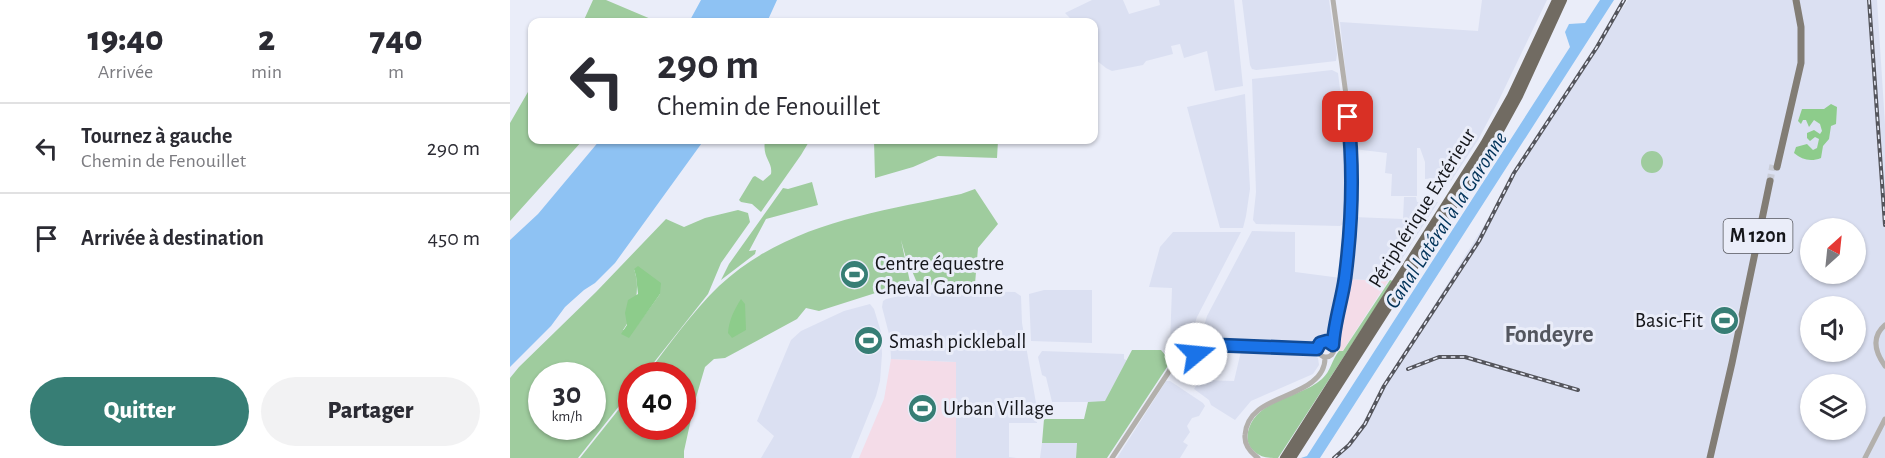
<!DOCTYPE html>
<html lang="fr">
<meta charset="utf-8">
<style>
:root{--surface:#fff;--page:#f2f2f3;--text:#2b2b33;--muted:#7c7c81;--line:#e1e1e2;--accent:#377e75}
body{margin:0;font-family:"Alegreya Sans",sans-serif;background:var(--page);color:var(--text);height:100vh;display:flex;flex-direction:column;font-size:22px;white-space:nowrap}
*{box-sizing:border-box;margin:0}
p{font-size:20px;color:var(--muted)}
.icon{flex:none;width:33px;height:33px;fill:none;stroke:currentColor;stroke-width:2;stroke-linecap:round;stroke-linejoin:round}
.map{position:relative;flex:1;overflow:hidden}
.panel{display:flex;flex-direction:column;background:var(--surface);width:510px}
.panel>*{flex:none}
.top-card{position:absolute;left:18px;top:18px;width:570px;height:126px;border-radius:12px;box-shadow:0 2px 4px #0004;background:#fff;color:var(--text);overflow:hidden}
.needle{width:39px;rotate:27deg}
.controls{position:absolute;left:1290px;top:218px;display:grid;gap:12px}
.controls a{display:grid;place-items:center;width:66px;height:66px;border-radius:50%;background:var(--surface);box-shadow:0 2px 4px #0004;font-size:30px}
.speed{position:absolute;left:18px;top:362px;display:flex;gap:12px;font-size:30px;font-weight:700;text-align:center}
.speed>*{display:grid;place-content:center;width:78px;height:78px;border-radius:50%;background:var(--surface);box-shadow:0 2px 4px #0004;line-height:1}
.speed small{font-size:15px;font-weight:400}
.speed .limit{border:9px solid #d22;background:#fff;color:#111}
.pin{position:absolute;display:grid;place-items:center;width:51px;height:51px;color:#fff;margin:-26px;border-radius:12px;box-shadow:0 3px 9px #0006}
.me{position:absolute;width:66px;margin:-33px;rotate:73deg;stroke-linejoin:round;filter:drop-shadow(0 0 4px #0008)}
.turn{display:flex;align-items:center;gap:21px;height:126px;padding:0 30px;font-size:27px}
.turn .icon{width:78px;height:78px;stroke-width:2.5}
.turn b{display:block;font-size:42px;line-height:51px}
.eta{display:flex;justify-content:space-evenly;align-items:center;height:102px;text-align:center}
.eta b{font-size:36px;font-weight:800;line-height:42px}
.cta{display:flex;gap:12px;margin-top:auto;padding:12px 30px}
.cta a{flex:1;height:69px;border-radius:36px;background:var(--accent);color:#fff;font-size:24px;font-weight:800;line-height:69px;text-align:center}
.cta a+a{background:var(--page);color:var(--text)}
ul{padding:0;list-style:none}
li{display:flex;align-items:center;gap:18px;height:90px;padding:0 30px;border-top:2px solid var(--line)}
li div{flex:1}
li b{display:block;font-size:22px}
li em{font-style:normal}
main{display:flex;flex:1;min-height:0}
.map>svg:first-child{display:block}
.commercial{fill:#f4dce8}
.built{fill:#dbe0f2;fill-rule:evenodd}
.green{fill:#9fcc9e;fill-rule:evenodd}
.forest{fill:#8dcc8b}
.water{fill:#8ec2f3}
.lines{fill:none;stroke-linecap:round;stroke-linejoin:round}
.major-tunnel{stroke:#cacdd8;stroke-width:7;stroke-dasharray:7 3.5;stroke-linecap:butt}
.minor{stroke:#b3b0ac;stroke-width:5}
.major{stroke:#827d75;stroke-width:7}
.highway{stroke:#716b62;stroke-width:8}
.rail-casing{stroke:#54555c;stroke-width:4}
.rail{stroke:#eaedf9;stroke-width:1.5;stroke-dasharray:4.5;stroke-linecap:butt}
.route-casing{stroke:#114b97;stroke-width:15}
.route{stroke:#1a73e8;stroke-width:10}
.labels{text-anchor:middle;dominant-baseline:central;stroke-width:6;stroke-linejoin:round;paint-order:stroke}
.shield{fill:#eaedf9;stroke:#55565d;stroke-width:1.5}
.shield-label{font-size:20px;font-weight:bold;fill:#15161a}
.street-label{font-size:21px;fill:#15161a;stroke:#eaedf9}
.poi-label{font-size:21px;fill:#15161a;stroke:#eaedf9;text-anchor:start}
.water-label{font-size:22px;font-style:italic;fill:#003258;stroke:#eaedf9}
.quarter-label{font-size:24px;font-weight:bold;fill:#53565f;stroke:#eaedf9}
</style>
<main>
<section class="panel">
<div class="eta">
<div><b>19:40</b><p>Arrivée</p></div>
<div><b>2</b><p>min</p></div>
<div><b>740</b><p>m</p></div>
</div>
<ul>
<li><svg class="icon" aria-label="left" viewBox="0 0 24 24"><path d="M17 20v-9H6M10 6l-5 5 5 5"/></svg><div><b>Tournez à gauche</b><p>Chemin de Fenouillet</p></div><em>290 m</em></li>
<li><svg class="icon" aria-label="arrive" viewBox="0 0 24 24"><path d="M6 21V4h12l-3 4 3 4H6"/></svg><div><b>Arrivée à destination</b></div><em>450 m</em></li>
</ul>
<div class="cta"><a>Quitter</a><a>Partager</a></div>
</section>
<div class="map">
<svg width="1375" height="458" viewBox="0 0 1375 458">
<rect width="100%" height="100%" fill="#eaedf9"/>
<path class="commercial" d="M 837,279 L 878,281 L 832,352 L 829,351 L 831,318 Z
M 381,359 L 446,362 L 446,458 L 349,458 L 374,399 Z"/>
<path class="built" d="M 582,0 L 613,0 L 619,14 L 650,5 L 649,0 L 724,0 L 733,86 L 705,91 L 697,51 L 674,58 L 670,44 L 661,46 L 663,54 L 636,61 L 633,65 L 602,71 L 596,68 L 586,60 L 584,47 L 584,22 L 564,22 L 555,13 Z
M 732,0 L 819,0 L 827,54 L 826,61 L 746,70 L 742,69 L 740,65 Z
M 972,0 L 1037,0 L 988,102 L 968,140 L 941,181 L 938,177 L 915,179 L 915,162 L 910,148 L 907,148 L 907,196 L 881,196 L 882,174 L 875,173 L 877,153 L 844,149 L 830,22 L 968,31 Z
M 1118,0 L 1367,0 L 1375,124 L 1375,458 L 823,458 L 843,440 L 853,426 L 871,390 L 1086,47 ZM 1300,228 L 1346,228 L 1346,273 L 1300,273 ZM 1300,306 L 1346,306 L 1346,351 L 1300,351 ZM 1300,384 L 1346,384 L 1346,429 L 1300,429 Z
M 822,70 L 828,73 L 838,152 L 838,193 L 835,223 L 830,226 L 746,224 L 743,220 L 746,192 L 742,79 Z
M 735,94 L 740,189 L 736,216 L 733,228 L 710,228 L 677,107 Z
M 894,197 L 906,197 L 907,202 L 928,202 L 878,281 L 837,279 L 843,217 L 893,219 Z
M 742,231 L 785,232 L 785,272 L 831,278 L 825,316 L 815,335 L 802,342 L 789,344 L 699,339 L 696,335 L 694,326 L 697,316 Z
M 663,232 L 731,232 L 687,317 L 682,332 L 672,344 L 660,344 L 662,288 L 639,287 L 650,247 Z
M 534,290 L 582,290 L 582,343 L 521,341 L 519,294 Z
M 446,291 L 505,292 L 511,296 L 512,323 L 526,403 L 527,423 L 499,423 L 499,457 L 507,458 L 446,458 L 446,362 L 381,359 L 380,338 L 372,307 L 373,301 L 376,299 L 394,295 Z
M 360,304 L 364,309 L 371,332 L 372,354 L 370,381 L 366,396 L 341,458 L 251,458 L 264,436 L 247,421 L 281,340 L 291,331 L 334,311 Z
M 532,351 L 614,354 L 614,359 L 618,361 L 595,402 L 542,402 L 536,377 L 532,375 L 528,357 Z
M 731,351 L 779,352 L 804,356 L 808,358 L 809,365 L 803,374 L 741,401 L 725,420 L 701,405 L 699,400 L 684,389 L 690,380 L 724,381 Z
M 656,381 L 660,381 L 693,403 L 695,406 L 689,416 L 682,418 L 677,426 L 680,432 L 673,442 L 678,445 L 670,458 L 607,458 Z
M 532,443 L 567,443 L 566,458 L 530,458 Z"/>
<path class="green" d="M 83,0 L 96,0 L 148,22 L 73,22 Z
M 22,85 L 22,140 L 73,140 L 0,221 L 0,123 Z
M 255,140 C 268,139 289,143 300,140 L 291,155 L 251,212 L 242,204 L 231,202 L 229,200 L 243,177 L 245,176 L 253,181 L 261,174 C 263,161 252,159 255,140 Z
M 364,140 L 491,140 L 488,141 L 487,158 L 428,156 L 403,167 L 365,178 Z
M1131 162a11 11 0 1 1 22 0a11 11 0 1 1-22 0Z
M 302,182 L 308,205 L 256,219 L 239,251 L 246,250 L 245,254 L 211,280 L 219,264 L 273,188 L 278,189 Z
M 465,189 L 488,224 L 468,248 L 465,284 L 408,285 L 402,271 L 399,269 L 391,240 L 400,282 L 309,311 L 296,308 L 287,319 L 215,358 L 204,359 L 195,367 L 185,401 L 174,451 L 174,458 L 70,458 L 121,394 L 122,426 L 172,426 L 172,375 L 136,375 C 159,345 182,312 209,286 C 277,223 364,213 451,194 Z
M 228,210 L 238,213 L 240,222 L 211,263 L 198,294 L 134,375 L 122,375 L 121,391 L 68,458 L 0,458 L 0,378 L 9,367 L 86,292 L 156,219 L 174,227 L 195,218 ZM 124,269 L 150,294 L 126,327 L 113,330 C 125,314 131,288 124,269 ZM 32,375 L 82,375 L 82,426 L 32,426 Z
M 880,280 L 883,281 L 768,458 C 759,458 753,458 746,453 C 739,447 736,441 738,432 C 745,399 791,398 812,379 C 821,371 822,359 829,351 L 833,351 Z
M 622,350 L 651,350 L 656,356 L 663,358 L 597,458 L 566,458 L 567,443 L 532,443 L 534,419 L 574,419 L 578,402 L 595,401 Z"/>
<path class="forest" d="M 1321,104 L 1327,107 L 1326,124 L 1321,126 L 1319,139 L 1313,146 L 1311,158 C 1301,162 1292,160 1284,153 L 1286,147 L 1297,144 L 1303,150 L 1307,148 L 1309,139 L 1305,137 L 1300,141 L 1297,138 L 1297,133 L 1304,130 L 1310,134 L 1312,131 L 1310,124 L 1304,120 L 1299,127 L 1296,120 L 1293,120 L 1291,124 L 1288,121 L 1292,109 L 1314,109 Z
M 128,266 L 151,283 L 150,294 L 119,338 L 111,334 L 117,325 L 115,313 L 118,300 L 128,294 L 126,276 L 124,269 Z
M 231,299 L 235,304 L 236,330 L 222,338 L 218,333 C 219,320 224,310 231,299 Z"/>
<path class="water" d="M 191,0 L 267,0 L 257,22 L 179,22 Z
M 1090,0 L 1104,0 L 810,458 L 791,458 L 797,456 L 1060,47 L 1055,32 L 1059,24 L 1075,23 Z
M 90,140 L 194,140 L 105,263 L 85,283 L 74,290 L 55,307 L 41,326 L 0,367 L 0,240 L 28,214 Z"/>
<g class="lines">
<path class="major-tunnel" d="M 1260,181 L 1263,165"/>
<path class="minor" d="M 823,0 L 837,102 L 842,171 L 838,255 L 823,345
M 1375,325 C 1361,337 1365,352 1375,366
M678 346a8 8 0 1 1 16 0a8 8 0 1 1-16 0Z
M808 349a8 8 0 1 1 16 0a8 8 0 1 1-16 0Z
M 693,341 C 724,352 774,348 807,349
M 602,458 L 666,361 L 678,347
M 748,458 C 740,452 734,445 735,435 C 737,401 781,399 802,382 C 810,376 815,368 815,358
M 1355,458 L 1375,419"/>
<path class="major" d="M 1267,167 L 1291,63 L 1291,27 L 1286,0
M 1200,458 L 1222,363 L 1260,181"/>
<path class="highway" d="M 774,458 L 974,144 L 1001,96 L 1046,0
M 782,458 L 981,147 L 1009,96 L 1053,0"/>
<defs>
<path id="rail" d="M 1359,0 L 1375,225
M 898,369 L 929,357 L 955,357 L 1068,390
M 824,458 L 839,445 L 855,424 L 874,386 L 969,241 L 1004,173 L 1087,47 L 1114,0"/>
</defs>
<use href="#rail" class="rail-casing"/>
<use href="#rail" class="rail"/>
</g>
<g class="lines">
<defs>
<path id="route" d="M 686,354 L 707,345 L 807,349 L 810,343 L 817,341 L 823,345 C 824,323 832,300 835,278 C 842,224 844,170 838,117"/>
</defs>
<use href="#route" class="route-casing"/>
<use href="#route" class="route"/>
</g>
<defs>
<symbol id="stadium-disc" viewBox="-11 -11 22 22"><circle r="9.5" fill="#377e75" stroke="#eaedf9"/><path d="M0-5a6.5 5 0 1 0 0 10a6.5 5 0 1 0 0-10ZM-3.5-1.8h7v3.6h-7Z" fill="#fff"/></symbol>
</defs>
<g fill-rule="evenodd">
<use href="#stadium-disc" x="328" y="258" width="33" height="33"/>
<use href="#stadium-disc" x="1198" y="304" width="33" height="33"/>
<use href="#stadium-disc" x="342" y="324" width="33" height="33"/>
<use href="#stadium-disc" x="396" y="392" width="33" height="33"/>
</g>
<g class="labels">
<rect class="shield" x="1213.5" y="219" width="69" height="34" rx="4.5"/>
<g class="shield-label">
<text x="1248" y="236">M 120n</text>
</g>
<g class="street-label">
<text transform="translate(912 208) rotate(-58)">Périphérique Extérieur</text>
</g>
<g class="poi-label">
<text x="365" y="263">Centre équestre<tspan x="365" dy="24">Cheval Garonne</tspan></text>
<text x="1193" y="320" text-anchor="end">Basic-Fit</text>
<text x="379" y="341">Smash pickleball</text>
<text x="433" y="408">Urban Village</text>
</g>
<g class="water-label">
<text transform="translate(936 220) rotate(-57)">Canal Latéral à la Garonne</text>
</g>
<g class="quarter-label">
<text x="1039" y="335">Fondeyre</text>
</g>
</g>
</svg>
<div class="controls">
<a><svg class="needle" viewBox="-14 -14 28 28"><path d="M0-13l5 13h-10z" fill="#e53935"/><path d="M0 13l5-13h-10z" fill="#7c7c81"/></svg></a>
<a><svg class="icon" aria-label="sound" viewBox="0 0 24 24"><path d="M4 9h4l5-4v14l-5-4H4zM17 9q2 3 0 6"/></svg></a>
<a><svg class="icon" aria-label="layers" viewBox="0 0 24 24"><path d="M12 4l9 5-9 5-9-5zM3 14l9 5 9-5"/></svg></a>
</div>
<div class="speed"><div>30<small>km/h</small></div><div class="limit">40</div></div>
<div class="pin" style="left:838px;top:117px;background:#d93025"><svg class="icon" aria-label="arrive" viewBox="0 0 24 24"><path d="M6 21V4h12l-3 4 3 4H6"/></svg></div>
<svg class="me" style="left:686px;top:354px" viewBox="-20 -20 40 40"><circle r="19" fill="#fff"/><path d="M0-13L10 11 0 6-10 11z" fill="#1a73e8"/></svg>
<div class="top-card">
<div class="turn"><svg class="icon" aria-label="left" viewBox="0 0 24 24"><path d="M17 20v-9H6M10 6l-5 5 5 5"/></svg><div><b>290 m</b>Chemin de Fenouillet</div></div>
</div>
</div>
</main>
